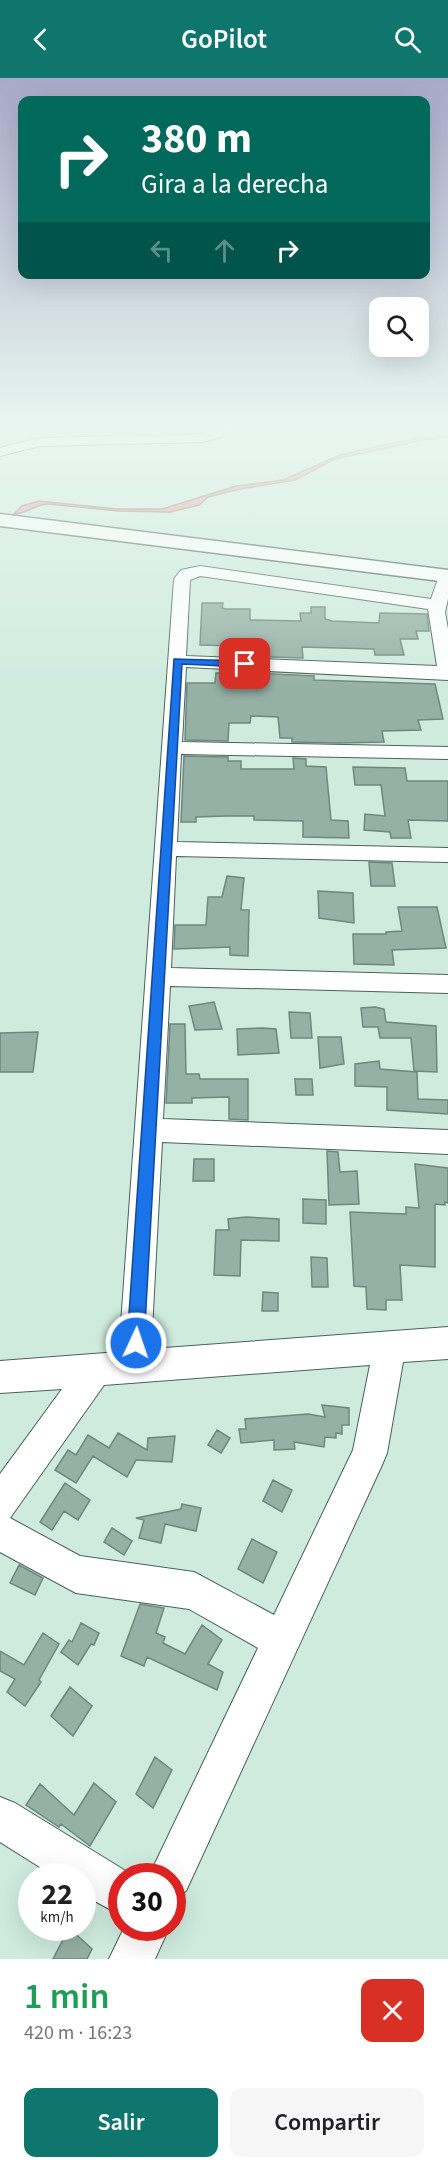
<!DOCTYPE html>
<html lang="es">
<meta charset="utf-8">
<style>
:root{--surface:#fff;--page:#f6f6f6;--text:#202124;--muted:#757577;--accent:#0f766e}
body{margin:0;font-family:"Source Sans 3",sans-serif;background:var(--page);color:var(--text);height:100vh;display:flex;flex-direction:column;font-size:22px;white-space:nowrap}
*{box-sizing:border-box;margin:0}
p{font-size:20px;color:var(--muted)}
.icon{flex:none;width:33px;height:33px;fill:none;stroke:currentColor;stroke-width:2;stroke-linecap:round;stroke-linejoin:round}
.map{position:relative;height:1881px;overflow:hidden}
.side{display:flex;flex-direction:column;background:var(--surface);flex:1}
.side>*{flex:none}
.top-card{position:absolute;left:18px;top:18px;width:412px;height:183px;border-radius:12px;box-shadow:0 6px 24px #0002;background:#00695c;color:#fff;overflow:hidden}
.buttons{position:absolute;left:369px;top:219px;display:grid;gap:12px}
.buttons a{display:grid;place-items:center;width:60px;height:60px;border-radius:12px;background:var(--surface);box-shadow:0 6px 24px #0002;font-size:30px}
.speed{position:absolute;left:18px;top:1785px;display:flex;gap:12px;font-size:30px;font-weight:700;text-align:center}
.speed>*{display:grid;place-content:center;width:78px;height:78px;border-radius:50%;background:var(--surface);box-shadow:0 6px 24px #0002;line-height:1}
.speed small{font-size:15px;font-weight:400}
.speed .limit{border:9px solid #d22;background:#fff;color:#111}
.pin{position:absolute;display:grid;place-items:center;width:51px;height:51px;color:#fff;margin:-26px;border-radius:12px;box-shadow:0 3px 9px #0006}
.me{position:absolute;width:66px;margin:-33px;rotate:3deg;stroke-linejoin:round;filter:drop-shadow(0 0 4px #0008)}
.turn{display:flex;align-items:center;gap:21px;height:126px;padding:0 24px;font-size:27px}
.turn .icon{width:78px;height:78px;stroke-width:2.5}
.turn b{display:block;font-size:42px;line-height:51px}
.lanes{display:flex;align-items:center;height:57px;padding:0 24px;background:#0003;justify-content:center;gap:30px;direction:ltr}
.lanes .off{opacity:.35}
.round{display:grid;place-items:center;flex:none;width:63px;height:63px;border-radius:12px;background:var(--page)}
.head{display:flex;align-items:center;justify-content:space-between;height:102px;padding:0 24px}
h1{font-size:36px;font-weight:600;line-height:45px;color:#1e9e55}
.primary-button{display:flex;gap:12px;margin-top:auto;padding:12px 24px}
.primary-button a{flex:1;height:69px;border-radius:12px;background:var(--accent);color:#fff;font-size:24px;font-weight:600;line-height:69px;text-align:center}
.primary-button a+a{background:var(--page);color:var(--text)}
header{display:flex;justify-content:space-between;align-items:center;height:78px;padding:0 24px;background:var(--accent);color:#fff;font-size:27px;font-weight:600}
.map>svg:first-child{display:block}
.water{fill:#e79c99;stroke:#a47370;stroke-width:1.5}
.building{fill:#95b0a4;stroke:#6e887d;stroke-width:1.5}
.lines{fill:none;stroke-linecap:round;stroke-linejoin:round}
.minor-casing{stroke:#4a6258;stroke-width:2}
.highway-casing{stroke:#4a6258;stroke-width:3}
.minor{fill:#fff;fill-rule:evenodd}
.highway{fill:#fff;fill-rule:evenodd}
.route{fill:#1a73e8;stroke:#114b97;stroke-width:1.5}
</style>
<header><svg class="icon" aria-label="back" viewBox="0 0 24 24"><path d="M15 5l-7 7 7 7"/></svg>GoPilot<svg class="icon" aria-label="search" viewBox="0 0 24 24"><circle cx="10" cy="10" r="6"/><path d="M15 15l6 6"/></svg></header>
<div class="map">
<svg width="448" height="1881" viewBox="0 0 448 1881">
<rect width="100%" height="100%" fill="#cfebde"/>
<path class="water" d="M 448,356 L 448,359 L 423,362 L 335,381 L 295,402 L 240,411 L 208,419 L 199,427 L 170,434 L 119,433 L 48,426 C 34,427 26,436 14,436 L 22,428 L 39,423 L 116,431 L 162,431 L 236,408 L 283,402 L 340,377 L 397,364 Z"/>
<path class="building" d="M 202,525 L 223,525 L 222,530 L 226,531 L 250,531 L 250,542 L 301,543 L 300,535 L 311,535 L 311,529 L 325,529 L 325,541 L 332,543 L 379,545 L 380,535 L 427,536 L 429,553 L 416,553 L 418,561 L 400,561 L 404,577 L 375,577 L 374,571 L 302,569 L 303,580 L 236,578 L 235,568 L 200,567 Z
M 236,594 L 314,598 L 314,602 L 435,606 L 443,641 L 418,642 L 421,652 L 382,653 L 384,664 L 339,665 L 292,664 L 292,660 L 280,660 L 278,639 L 251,638 L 250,645 L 229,645 L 228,663 L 185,662 L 187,605 L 215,605 L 216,595 Z
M 184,678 L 228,679 L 228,683 L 241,683 L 241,691 L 294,691 L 293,680 L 306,681 L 306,688 L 326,689 L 331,742 L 348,743 L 349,760 L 303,759 L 303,743 L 254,742 L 254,738 L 226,738 L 196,739 L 196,744 L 181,744 Z
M 353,689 L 405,690 L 407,703 L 448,703 L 448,743 L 408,742 L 411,760 L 391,760 L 390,754 L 364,752 L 365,736 L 385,738 L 381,707 L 355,707 Z
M 369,784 L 392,785 L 395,808 L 371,808 Z
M 227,798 L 244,800 L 241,832 L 249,832 L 248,878 L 230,877 L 230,869 L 174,871 L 175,847 L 206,847 L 208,819 L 222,819 Z
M 318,813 L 353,815 L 354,845 L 319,840 Z
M 398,829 L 437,829 L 446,870 L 392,872 L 394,887 L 354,886 L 353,856 L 386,856 L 386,854 L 402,853 Z
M 214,924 L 222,951 L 195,952 L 189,928 Z
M 375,929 L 384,931 L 386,944 L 436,948 L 437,994 L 414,993 L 411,960 L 380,960 L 378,949 L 363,949 L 361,930 Z
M 289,934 L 310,935 L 312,960 L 291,960 Z
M 170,946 L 185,946 L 186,996 L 199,996 L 200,1001 L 248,1001 L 248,1042 L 229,1041 L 229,1019 L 192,1020 L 192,1025 L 166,1025 Z
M 263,950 L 276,951 L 279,975 L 238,977 L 237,951 Z
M 38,954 L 33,994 L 0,994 L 0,955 Z
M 318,959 L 341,959 L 344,986 L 320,990 Z
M 379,983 L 380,991 L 417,994 L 418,1021 L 448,1022 L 448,1036 L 387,1032 L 387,1009 L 355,1008 L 355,986 Z
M 295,1001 L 312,1001 L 313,1017 L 296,1017 Z
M 327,1073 L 338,1074 L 340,1094 L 357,1093 L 359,1126 L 329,1127 Z
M 194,1081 L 214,1081 L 214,1103 L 193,1103 Z
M 415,1086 L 448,1090 L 448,1125 L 445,1124 L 445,1127 L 435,1126 L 435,1189 L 400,1187 L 402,1222 L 386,1222 L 386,1232 L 367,1231 L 366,1209 L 354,1208 L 350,1134 L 406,1136 L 406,1129 L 419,1130 Z
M 303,1121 L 326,1122 L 326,1146 L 303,1145 Z
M 246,1139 L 279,1141 L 279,1163 L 241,1162 L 240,1198 L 214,1197 L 216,1152 L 229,1152 L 228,1141 Z
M 311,1179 L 327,1180 L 328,1209 L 312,1209 Z
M 263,1214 L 278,1215 L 278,1233 L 262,1233 Z
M 322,1327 L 349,1330 L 349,1347 L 342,1347 L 342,1356 L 336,1355 L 336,1360 L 325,1359 L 324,1369 L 294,1364 L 295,1371 L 274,1372 L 274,1362 L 241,1365 L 239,1351 L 246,1351 L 245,1341 L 308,1336 L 325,1339 Z
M 217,1352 L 230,1360 L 221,1375 L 208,1367 Z
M 118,1355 L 147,1372 L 148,1360 L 175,1358 L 172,1384 L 136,1382 L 127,1399 L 93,1378 L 76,1405 L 55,1392 L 68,1372 L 76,1377 L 88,1357 L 109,1370 Z
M 273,1402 L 292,1412 L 282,1434 L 263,1423 Z
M 65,1405 L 90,1422 L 78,1442 L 64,1433 L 52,1452 L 40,1444 Z
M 182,1426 L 201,1430 L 196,1453 L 165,1446 L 161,1465 L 139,1460 L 144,1442 L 136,1440 L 181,1431 Z
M 112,1450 L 132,1463 L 124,1477 L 104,1464 Z
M 252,1461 L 277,1474 L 263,1505 L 238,1491 Z
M 19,1487 L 43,1500 L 35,1517 L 10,1505 Z
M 140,1526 L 164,1530 L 156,1555 L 165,1559 L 163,1565 L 185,1576 L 202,1547 L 222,1562 L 208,1586 L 223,1594 L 217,1612 L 147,1579 L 144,1588 L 121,1578 Z
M 81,1545 L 99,1555 L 94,1567 L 91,1566 L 78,1587 L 61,1574 L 69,1562 L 72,1564 Z
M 43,1555 L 59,1566 L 39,1602 L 41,1604 L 25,1628 L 7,1614 L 15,1601 L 0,1593 L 0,1573 L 24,1587 Z
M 70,1609 L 92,1628 L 73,1658 L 51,1638 Z
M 155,1679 L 172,1692 L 153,1730 L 136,1716 Z
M 94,1705 L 116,1724 L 90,1768 L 61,1746 L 59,1749 L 26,1727 L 40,1706 L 74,1737 Z
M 69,1850 L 92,1871 L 87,1881 L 53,1881 Z"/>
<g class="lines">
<defs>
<path id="minor" d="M 212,350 L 226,350 L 220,359 L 203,364 L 40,368 L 0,378 L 0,370 L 40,360 L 202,356 Z
M 200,488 L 431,521 L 440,495 L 448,494 L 448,521 L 445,534 L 448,551 L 448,602 L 186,589 L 182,664 L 448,669 L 448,681 L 181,676 L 177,764 L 448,770 L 448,784 L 176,778 L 171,890 L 448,897 L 448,915 L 170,908 L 163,1041 L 448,1052 L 448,1076 L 162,1064 L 151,1271 L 448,1249 L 448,1281 L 403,1284 L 387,1375 L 382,1387 L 186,1813 L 172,1819 L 172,1798 L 149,1798 L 258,1570 L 189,1531 L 76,1515 L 0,1474 L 0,1396 L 62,1311 L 0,1315 L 0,1283 L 119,1274 L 174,501 L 181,492 ZM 200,498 L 428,531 L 437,588 L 186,578 L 190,502 ZM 370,1287 L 353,1372 L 274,1537 L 194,1494 L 80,1478 L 10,1440 L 104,1307 Z
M 0,1719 L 15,1725 L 134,1798 L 122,1798 L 122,1838 L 82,1816 L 82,1798 L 54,1798 L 0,1764 Z
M 124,1850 L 169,1850 L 155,1881 L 109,1881 Z"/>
<path id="highway" d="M 0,436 L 448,492 L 448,504 L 0,448 Z"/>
</defs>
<use href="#minor" class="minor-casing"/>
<use href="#highway" class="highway-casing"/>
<use href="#minor" class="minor"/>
<use href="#highway" class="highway"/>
</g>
<linearGradient id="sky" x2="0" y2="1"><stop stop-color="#a7aac8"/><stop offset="0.57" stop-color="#e9f6f0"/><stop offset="1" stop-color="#e9f6f0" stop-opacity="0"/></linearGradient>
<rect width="448" height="613" fill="url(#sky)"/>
<path class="route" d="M 174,581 L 245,583 L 250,586 L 245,589 L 182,586 L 144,1265 L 142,1271 L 136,1273 L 129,1271 L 127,1265 Z"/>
</svg>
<div class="buttons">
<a><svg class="icon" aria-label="search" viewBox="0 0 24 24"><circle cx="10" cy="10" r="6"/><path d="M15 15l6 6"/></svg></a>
</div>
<div class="speed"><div>22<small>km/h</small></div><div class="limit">30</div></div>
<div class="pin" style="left:245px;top:586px;background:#d93025"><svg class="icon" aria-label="arrive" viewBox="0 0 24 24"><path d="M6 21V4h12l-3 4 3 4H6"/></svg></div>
<svg class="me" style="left:136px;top:1265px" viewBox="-20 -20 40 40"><circle r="17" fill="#1a73e8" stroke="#fff" stroke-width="3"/><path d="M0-11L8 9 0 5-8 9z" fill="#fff"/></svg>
<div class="top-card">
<div class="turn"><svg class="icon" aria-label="right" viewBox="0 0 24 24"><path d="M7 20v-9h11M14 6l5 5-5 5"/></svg><div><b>380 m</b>Gira a la derecha</div></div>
<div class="lanes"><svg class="icon off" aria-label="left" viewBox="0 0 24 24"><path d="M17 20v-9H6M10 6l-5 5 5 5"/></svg><svg class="icon off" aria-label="ahead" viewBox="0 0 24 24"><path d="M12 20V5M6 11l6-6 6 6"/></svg><svg class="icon" aria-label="right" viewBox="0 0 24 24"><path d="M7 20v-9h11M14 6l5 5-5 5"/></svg></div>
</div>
</div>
<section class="side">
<div class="head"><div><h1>1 min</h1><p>420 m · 16:23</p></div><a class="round" style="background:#d93025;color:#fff"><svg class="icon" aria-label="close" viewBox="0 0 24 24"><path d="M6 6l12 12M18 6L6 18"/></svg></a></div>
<div class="primary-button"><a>Salir</a><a>Compartir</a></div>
</section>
